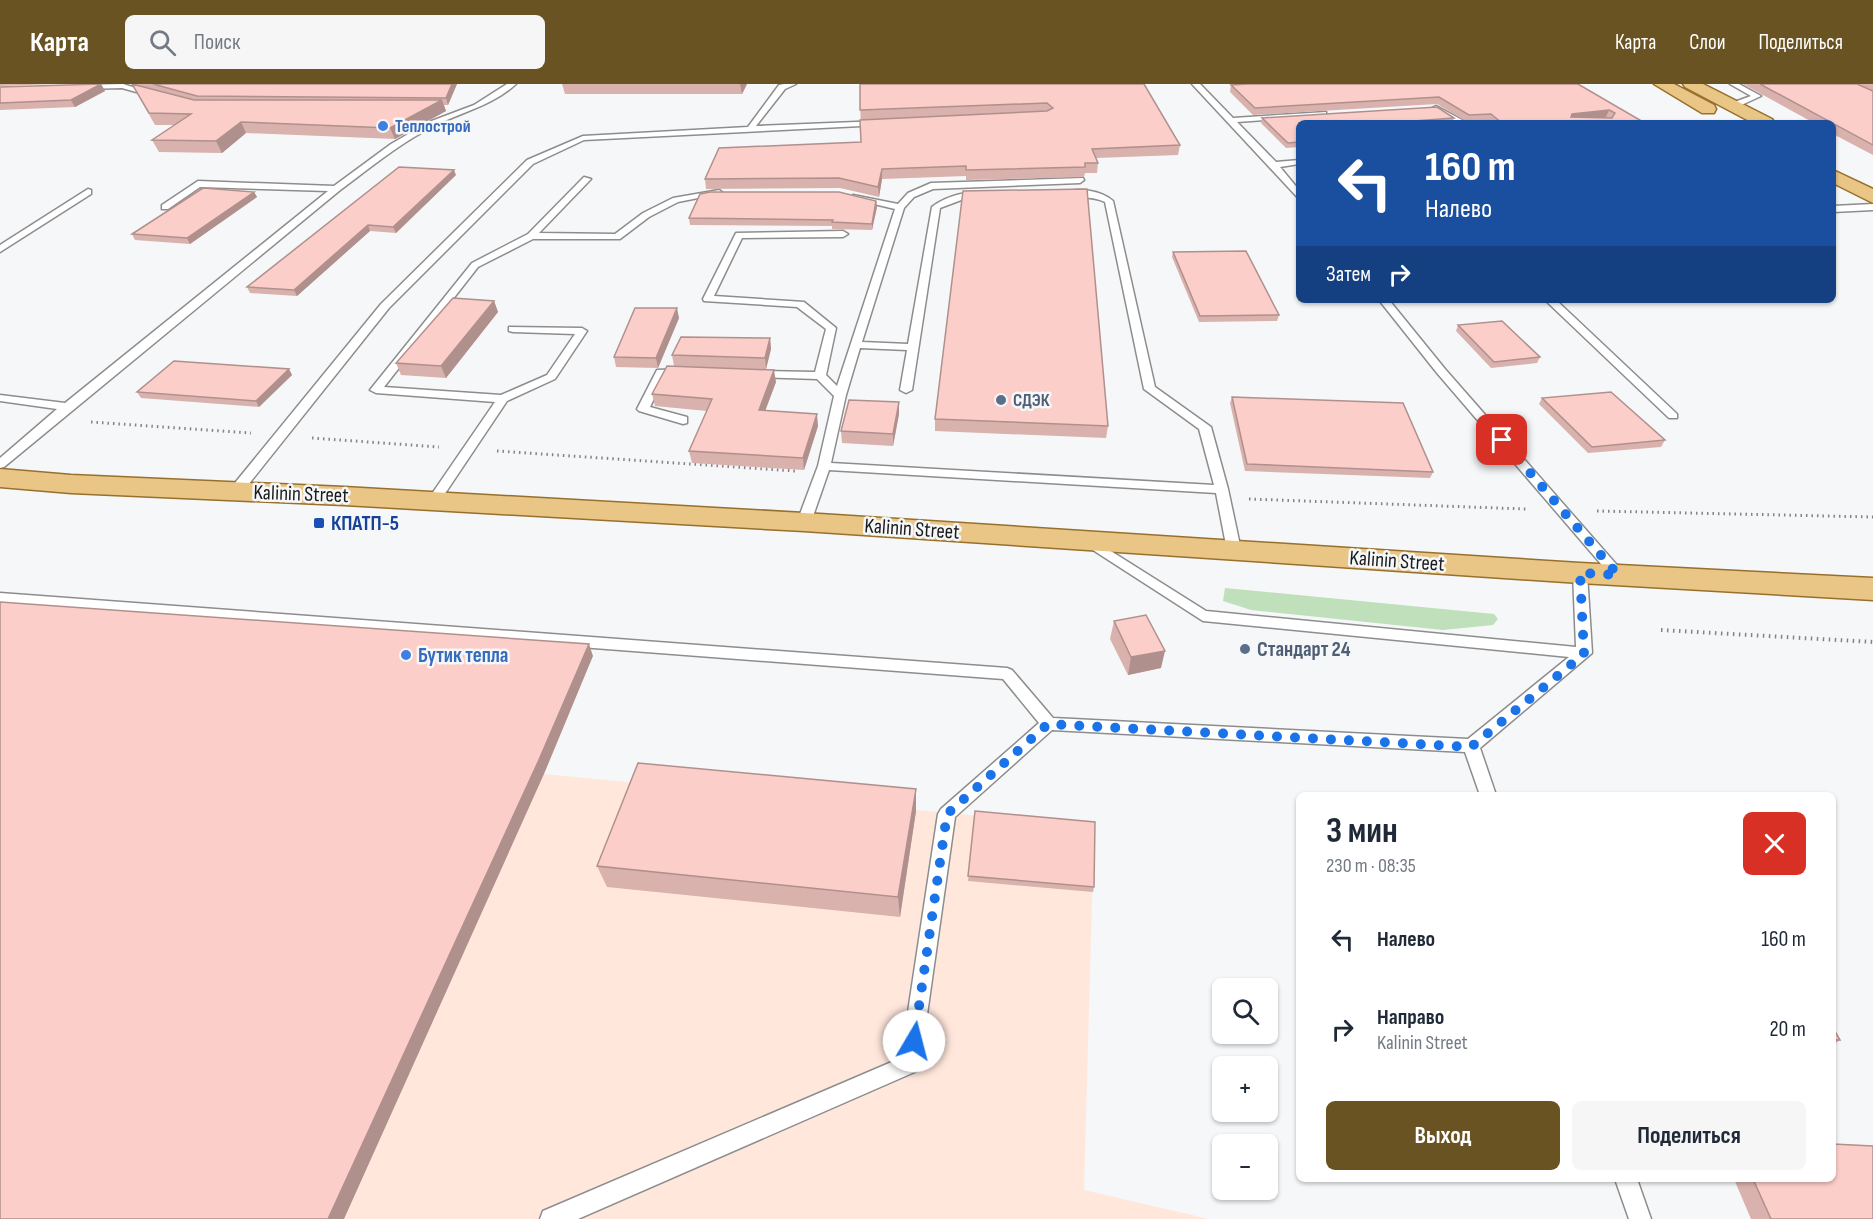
<!DOCTYPE html>
<html lang="ru">
<meta charset="utf-8">
<style>
:root{--surface:#fff;--page:#f6f6f7;--text:#1f2937;--muted:#747a83;--accent:#695323}
body{margin:0;font-family:"Sofia Sans Condensed",sans-serif;background:var(--page);color:var(--text);height:100vh;display:flex;flex-direction:column;font-size:22px;white-space:nowrap}
*{box-sizing:border-box;margin:0}
p{font-size:20px;color:var(--muted)}
.icon{flex:none;width:33px;height:33px;fill:none;stroke:currentColor;stroke-width:2;stroke-linecap:round;stroke-linejoin:round}
.map{position:relative;flex:1;overflow:hidden}
.drawer{position:absolute;left:1296px;top:708px;width:540px;height:390px;display:flex;flex-direction:column;background:var(--surface);border-radius:9px;box-shadow:0 2px 4px #0004}
.drawer>*{flex:none}
.hud{position:absolute;left:1296px;top:36px;width:540px;height:183px;border-radius:9px;box-shadow:0 2px 4px #0004;background:#1a4fa0;color:#fff;overflow:hidden}
.tools{position:absolute;left:1212px;top:894px;display:grid;gap:12px}
.tools a{display:grid;place-items:center;width:66px;height:66px;border-radius:9px;background:var(--surface);box-shadow:0 2px 4px #0004;font-size:30px}
.pin{position:absolute;display:grid;place-items:center;width:51px;height:51px;color:#fff;margin:-26px;border-radius:12px;box-shadow:0 3px 9px #0006}
.me{position:absolute;width:66px;margin:-33px;rotate:8deg;stroke-linejoin:round;filter:drop-shadow(0 0 4px #0008)}
.turn{display:flex;align-items:center;gap:21px;height:126px;padding:0 30px;font-size:27px}
.turn .icon{width:78px;height:78px;stroke-width:2.5}
.turn b{display:block;font-size:42px;line-height:51px}
.then{display:flex;align-items:center;height:57px;padding:0 30px;background:#0003;gap:12px;font-size:22px}
.round{display:grid;place-items:center;flex:none;width:63px;height:63px;border-radius:9px;background:var(--page)}
.overview{display:flex;align-items:center;justify-content:space-between;height:102px;padding:0 30px}
h1{font-size:36px;font-weight:700;line-height:45px}
.action{display:flex;gap:12px;margin-top:auto;padding:12px 30px}
.action a{flex:1;height:69px;border-radius:9px;background:var(--accent);color:#fff;font-size:24px;font-weight:700;line-height:69px;text-align:center}
.action a+a{background:var(--page);color:var(--text)}
ul{padding:0;list-style:none}
li{display:flex;align-items:center;gap:18px;height:90px;padding:0 30px}
li div{flex:1}
li b{display:block;font-size:22px}
li em{font-style:normal}
header{display:flex;align-items:center;gap:36px;box-sizing:border-box;height:84px;padding:0 30px;background:var(--accent);color:#fff}
header strong{font-size:28px}
nav{display:flex;gap:33px;margin-inline-start:auto;font-size:21px}
.search{width:420px;height:54px;background:var(--page);display:flex;align-items:center;gap:15px;box-sizing:border-box;padding:0 21px;border-radius:9px;color:var(--muted);font-size:22px}
.map>svg:first-child{display:block}
.industrial{fill:#ffe7dc}
.green{fill:#c0dfbb}
.lines{fill:none;stroke-linecap:round;stroke-linejoin:round}
.service-casing{stroke:#8d8d8e;stroke-width:3}
.primary-casing{stroke:#98702d;stroke-width:3}
.path-far1{stroke:#838384;stroke-width:3;stroke-dasharray:1.5 4;stroke-linecap:butt}
.path{stroke:#838384;stroke-width:4;stroke-dasharray:1.5 4.5;stroke-linecap:butt}
.service{fill:#fff;fill-rule:evenodd}
.primary{fill:#e9c586;fill-rule:evenodd}
.wall{fill:#d9b1ad}
.shaded-wall{fill:#b0908d}
.building{fill:#fccec9;stroke:#b0908d;stroke-width:1.5;fill-rule:evenodd}
.route{stroke:#1a73e8;stroke-width:10;stroke-dasharray:0 18}
.shop-dot{fill:#3f7fe0;stroke:#f6f7f8;stroke-width:2}
.service-dot{fill:#5c6f8a;stroke:#f6f7f8;stroke-width:2}
.transit-dot{fill:#1a4fb4;stroke:#f6f7f8;stroke-width:2}
.labels{text-anchor:middle;dominant-baseline:central;stroke-width:5;stroke-linejoin:round;paint-order:stroke}
.far-shop-label{font-size:18px;font-weight:bold;fill:#366cbe;stroke:#f6f7f8;text-anchor:start}
.far-service-label{font-size:18px;font-weight:bold;fill:#4e5e75;stroke:#f6f7f8;text-anchor:start}
.street-label{font-size:21px;fill:#1b1b1c;stroke:#f6f7f8}
.transit-label{font-size:21px;font-weight:bold;fill:#164399;stroke:#f6f7f8;text-anchor:start}
.service-label{font-size:21px;font-weight:bold;fill:#4e5e75;stroke:#f6f7f8;text-anchor:start}
.shop-label{font-size:21px;font-weight:bold;fill:#366cbe;stroke:#f6f7f8;text-anchor:start}
</style>
<header>
<strong>Карта</strong>
<div class="search"><svg class="icon" aria-label="search" viewBox="0 0 24 24"><circle cx="10" cy="10" r="6"/><path d="M15 15l6 6"/></svg>Поиск</div>
<nav><a>Карта</a><a>Слои</a><a>Поделиться</a></nav>
</header>
<div class="map">
<svg width="1873" height="1135" viewBox="0 0 1873 1135">
<rect width="100%" height="100%" fill="#f6f7f8"/>
<path class="industrial" d="M 0,584 L 570,628 L 544,690 L 1094,743 L 1084,1106 L 1209,1135 L 0,1135 Z"/>
<path class="green" d="M 1225,504 L 1494,530 L 1498,535 L 1493,541 L 1443,546 L 1251,526 L 1223,517 Z"/>
<g class="lines">
<defs>
<path id="service" d="M 123,0 L 158,11 L 154,13 L 122,4 L 84,5 L 80,3 L 84,1 Z
M 507,0 L 516,0 C 492,22 462,28 434,42 C 400,59 370,84 339,107 L 4,383 L 0,384 L 0,374 L 57,325 L 0,317 L 0,311 L 65,319 L 328,107 L 200,103 L 168,125 L 162,125 L 162,121 L 198,97 L 334,102 L 391,60 L 429,38 L 474,21 Z
M 784,0 L 796,0 L 785,5 L 756,42 L 881,37 L 885,39 L 881,41 L 584,56 L 533,80 L 389,224 L 240,411 L 230,411 L 229,408 L 230,405 L 381,220 L 527,76 L 583,52 L 748,43 L 779,1 Z
M 1192,0 L 1200,0 L 1233,34 L 1326,28 L 1326,32 L 1323,32 L 1237,38 L 1276,78 L 1299,76 L 1299,80 L 1280,83 L 1299,106 L 1299,115 Z
M 1730,0 L 1739,0 L 1761,12 L 1735,24 L 1729,24 L 1729,20 L 1751,12 Z
M 1436,22 L 1464,37 L 1465,39 L 1456,39 L 1433,26 L 1432,24 Z
M 584,93 L 591,95 L 539,149 L 615,150 L 643,129 L 673,114 L 719,106 L 723,109 L 678,118 L 649,133 L 620,155 L 533,155 L 478,183 L 384,303 L 501,311 L 547,291 L 575,250 L 513,248 L 509,247 L 509,243 L 582,244 L 587,247 L 555,295 L 507,317 L 438,420 L 428,420 L 427,417 L 495,318 L 376,309 L 370,306 L 472,179 L 528,150 Z
M 1083,94 L 1084,96 L 1080,99 L 933,105 L 914,113 L 904,124 L 862,258 L 908,260 L 932,123 C 944,113 973,103 987,112 L 983,115 L 964,115 L 940,124 L 912,306 L 906,309 L 900,306 L 907,266 L 860,264 L 846,311 L 831,379 L 1214,401 L 1199,345 L 1144,305 L 1105,118 C 1089,110 1074,117 1063,110 C 1076,102 1102,107 1113,117 L 1155,303 L 1211,343 L 1228,405 L 1241,466 L 1239,469 L 1229,469 L 1227,466 L 1216,409 L 829,386 L 811,438 L 804,442 L 799,441 L 797,438 L 818,382 L 834,312 L 817,295 L 755,293 L 749,290 L 755,287 L 815,288 L 826,245 L 797,223 L 704,217 L 703,215 L 736,149 L 843,147 L 848,150 L 843,153 L 742,154 L 714,212 L 804,218 L 836,244 L 826,291 L 837,302 L 895,125 L 853,115 L 853,111 L 898,120 L 908,109 L 931,99 Z
M 88,105 L 91,106 L 91,110 L 0,168 L 0,161 Z
M 1873,120 L 1873,126 L 1833,128 L 1833,122 Z
M 1379,216 L 1389,216 L 1445,285 L 1623,488 L 1625,491 L 1623,494 L 1613,494 L 1437,289 Z
M 1545,216 L 1556,216 L 1677,330 L 1677,334 L 1669,334 Z
M 683,285 L 689,288 L 687,290 L 665,291 L 650,323 L 687,333 L 687,339 L 683,340 L 639,327 L 637,325 L 657,286 Z
M 1087,452 L 1206,527 L 1576,563 L 1573,489 L 1580,484 L 1587,489 L 1592,569 L 1480,664 L 1496,711 L 1480,711 L 1465,668 L 1052,646 L 955,733 L 920,980 L 917,987 L 578,1135 L 540,1135 L 543,1127 L 901,974 L 938,730 L 941,725 L 1039,639 L 1003,595 L 0,519 L 0,509 L 1007,584 L 1012,586 L 1053,634 L 1468,655 L 1569,573 L 1203,537 L 1082,459 L 1080,456 Z
M 1615,1095 L 1637,1095 L 1651,1135 L 1629,1135 Z"/>
<path id="primary" d="M 1654,0 L 1674,0 L 1714,21 L 1716,25 L 1714,29 L 1702,29 Z
M 1683,0 L 1703,0 L 1772,35 L 1775,39 L 1753,39 L 1685,3 Z
M 1833,86 L 1873,105 L 1873,119 L 1833,99 Z
M 0,385 L 71,391 L 344,403 L 804,429 L 1580,479 L 1873,494 L 1873,516 L 1580,499 L 804,447 L 344,421 L 71,409 L 0,403 Z"/>
</defs>
<use href="#service" class="service-casing"/>
<use href="#primary" class="primary-casing"/>
<path class="path-far1" d="M 91,338 L 251,349
M 312,354 L 439,363
M 497,367 L 795,387
M 1249,415 L 1526,425
M 1597,427 L 1873,433"/>
<path class="path" d="M 1661,546 L 1873,558"/>
<use href="#service" class="service"/>
<use href="#primary" class="primary"/>
</g>
<path class="wall" d="M 0,0 L 54,0 L 0,2 Z
M 101,0 L 105,7 L 75,23 L 0,26 L 0,3 Z
M 132,0 L 457,0 L 448,21 L 444,21 L 446,27 L 395,55 L 246,49 L 222,69 L 159,68 L 152,56 L 175,41 L 155,41 Z
M 562,0 L 747,0 L 742,10 L 565,10 Z
M 860,0 L 1144,0 L 1180,61 L 1178,71 L 1096,74 L 1098,79 L 1097,89 L 1085,89 L 1084,93 L 966,96 L 966,92 L 882,95 L 879,113 L 840,104 L 706,105 L 705,95 L 861,58 Z
M 1578,0 L 1645,39 L 1491,39 L 1488,37 L 1467,38 L 1437,20 L 1253,31 L 1230,8 L 1231,1 Z
M 1743,0 L 1873,0 L 1873,71 L 1833,50 L 1833,39 L 1814,39 Z
M 1262,34 L 1454,34 L 1452,39 L 1299,39 L 1299,63 L 1286,64 L 1261,39 Z
M 456,91 L 396,149 L 370,147 L 297,212 L 250,209 L 247,203 Z
M 254,108 L 257,113 L 190,160 L 135,156 L 132,150 Z
M 876,117 L 877,123 L 872,146 L 832,145 L 832,142 L 690,141 L 689,134 Z
M 1173,168 L 1279,231 L 1277,237 L 1199,238 L 1172,173 Z
M 494,217 L 498,228 L 446,294 L 401,291 L 396,279 Z
M 679,234 L 658,284 L 616,283 L 614,273 Z
M 1458,241 L 1540,273 L 1537,279 L 1491,284 L 1456,247 Z
M 770,254 L 771,265 L 766,285 L 776,298 L 765,327 L 818,342 L 804,386 L 692,379 L 689,367 L 707,327 L 655,322 L 652,310 L 674,282 L 672,271 Z
M 289,285 L 292,291 L 259,323 L 141,314 L 137,308 Z
M 1232,313 L 1433,388 L 1430,394 L 1245,387 L 1230,319 Z
M 1542,314 L 1665,356 L 1661,363 L 1588,369 L 1539,320 Z
M 899,330 L 893,362 L 842,359 L 841,347 Z
M 935,335 L 1108,342 L 1106,354 L 935,347 Z
M 1114,537 L 1161,584 L 1128,591 L 1110,555 Z
M 916,727 L 900,833 L 607,803 L 597,782 Z
M 975,727 L 1094,803 L 1093,808 L 968,797 Z
M 1833,944 L 1840,956 L 1833,961 Z
M 1734,1095 L 1833,1095 L 1873,1135 L 1751,1135 Z"/>
<path class="shaded-wall" d="M 101,0 L 105,7 L 75,23 L 71,16 Z
M 452,0 L 457,0 L 448,21 L 446,14 Z
M 740,0 L 747,0 L 742,10 Z
M 442,16 L 446,27 L 395,55 L 390,44 Z
M 1609,26 L 1606,33 L 1569,37 L 1572,30 Z
M 241,38 L 246,49 L 222,69 L 216,57 Z
M 882,85 L 882,95 L 879,113 L 878,103 Z
M 454,86 L 456,91 L 396,149 L 393,143 Z
M 254,108 L 257,113 L 190,160 L 187,154 Z
M 876,117 L 877,123 L 872,146 L 872,140 Z
M 368,141 L 370,147 L 297,212 L 294,206 Z
M 494,217 L 498,228 L 446,294 L 441,282 Z
M 677,224 L 679,234 L 658,284 L 656,274 Z
M 770,254 L 771,265 L 766,285 L 765,274 Z
M 289,285 L 292,291 L 259,323 L 256,317 Z
M 774,286 L 776,298 L 761,338 L 759,326 Z
M 899,318 L 899,330 L 893,362 L 893,350 Z
M 817,330 L 818,342 L 804,386 L 803,374 Z
M 589,560 L 593,572 L 544,690 L 344,1135 L 328,1135 Z
M 1165,567 L 1161,584 L 1128,591 L 1131,573 Z
M 916,705 L 916,727 L 900,833 L 898,813 Z"/>
<path class="building" d="M 101,0 L 71,16 L 0,19 L 0,3 Z
M 132,0 L 194,16 L 442,16 L 390,44 L 241,38 L 216,57 L 152,56 L 191,30 L 149,29 Z
M 153,0 L 452,0 L 446,14 L 197,12 Z
M 860,0 L 1144,0 L 1180,61 L 1092,65 L 1098,79 L 1085,79 L 1085,83 L 966,86 L 966,82 L 882,85 L 878,103 L 839,94 L 705,95 L 719,64 L 861,58 L 860,36 L 1047,27 L 1053,24 L 1047,19 L 860,26 Z
M 1248,0 L 1578,0 L 1645,39 L 1502,39 L 1491,30 L 1469,31 L 1439,13 L 1255,24 L 1231,1 ZM 1609,26 L 1615,29 L 1612,34 L 1571,33 L 1572,30 Z
M 1760,0 L 1857,0 L 1873,7 L 1873,61 Z
M 1437,23 L 1454,34 L 1400,38 L 1402,39 L 1299,39 L 1299,58 L 1288,59 L 1262,34 Z
M 399,83 L 454,86 L 393,143 L 368,141 L 294,206 L 247,203 Z
M 203,104 L 254,108 L 187,154 L 132,150 Z
M 1087,105 L 1108,342 L 935,335 L 963,107 Z
M 710,108 L 839,108 L 876,117 L 872,140 L 832,138 L 833,136 L 689,134 L 700,110 Z
M 1246,167 L 1279,231 L 1200,232 L 1173,168 Z
M 453,214 L 494,217 L 441,282 L 396,279 Z
M 635,224 L 677,224 L 656,274 L 614,273 Z
M 1502,237 L 1540,273 L 1494,278 L 1458,241 Z
M 681,253 L 770,254 L 765,274 L 672,271 Z
M 174,277 L 289,285 L 256,317 L 137,308 Z
M 667,282 L 774,286 L 759,326 L 817,330 L 803,374 L 689,367 L 712,315 L 652,310 Z
M 1611,308 L 1665,356 L 1592,363 L 1542,314 Z
M 1232,313 L 1403,319 L 1433,388 L 1247,380 Z
M 849,316 L 899,318 L 893,350 L 841,347 Z
M 0,518 L 589,560 L 538,678 L 328,1135 L 0,1135 Z
M 1146,531 L 1165,567 L 1131,573 L 1114,537 Z
M 638,679 L 916,705 L 898,813 L 597,782 Z
M 975,727 L 1095,738 L 1094,803 L 968,792 Z
M 1833,944 L 1840,956 L 1833,956 Z
M 1833,1060 L 1873,1062 L 1873,1135 L 1771,1135 L 1753,1095 L 1833,1095 Z"/>
<g class="lines">
<path class="route" d="M 914,957 L 947,730 L 1048,640 L 1471,663 L 1584,570 L 1580,489 L 1618,491 L 1502,356"/>
</g>
<g class="shop-dot">
<circle cx="383" cy="42" r="6"/>
<circle cx="406" cy="571" r="6"/>
</g>
<g class="service-dot">
<circle cx="1001" cy="316" r="6"/>
<circle cx="1245" cy="565" r="6"/>
</g>
<rect class="transit-dot" x="313" y="433" width="12" height="12" rx="3"/>
<g class="labels">
<g class="far-shop-label">
<text x="395" y="42">Теплострой</text>
</g>
<g class="far-service-label">
<text x="1013" y="316">СДЭК</text>
</g>
<g class="street-label">
<text transform="translate(301 410) rotate(2)">Kalinin Street</text>
<text transform="translate(912 445) rotate(4)">Kalinin Street</text>
<text transform="translate(1397 477) rotate(4)">Kalinin Street</text>
</g>
<g class="transit-label">
<text x="331" y="439">КПАТП-5</text>
</g>
<g class="service-label">
<text x="1257" y="565">Стандарт 24</text>
</g>
<g class="shop-label">
<text x="418" y="571">Бутик тепла</text>
</g>
</g>
</svg>
<div class="tools">
<a><svg class="icon" aria-label="search" viewBox="0 0 24 24"><circle cx="10" cy="10" r="6"/><path d="M15 15l6 6"/></svg></a>
<a>+</a>
<a>−</a>
</div>
<div class="pin" style="left:1502px;top:356px;background:#d93025"><svg class="icon" aria-label="arrive" viewBox="0 0 24 24"><path d="M6 21V4h12l-3 4 3 4H6"/></svg></div>
<svg class="me" style="left:914px;top:957px" viewBox="-20 -20 40 40"><circle r="19" fill="#fff"/><path d="M0-13L10 11 0 6-10 11z" fill="#1a73e8"/></svg>
<div class="hud">
<div class="turn"><svg class="icon" aria-label="left" viewBox="0 0 24 24"><path d="M17 20v-9H6M10 6l-5 5 5 5"/></svg><div><b>160 m</b>Налево</div></div>
<div class="then">Затем<svg class="icon" aria-label="right" viewBox="0 0 24 24"><path d="M7 20v-9h11M14 6l5 5-5 5"/></svg></div>
</div>
<section class="drawer">
<div class="overview"><div><h1>3 мин</h1><p>230 m · 08:35</p></div><a class="round" style="background:#d93025;color:#fff"><svg class="icon" aria-label="close" viewBox="0 0 24 24"><path d="M6 6l12 12M18 6L6 18"/></svg></a></div>
<ul>
<li><svg class="icon" aria-label="left" viewBox="0 0 24 24"><path d="M17 20v-9H6M10 6l-5 5 5 5"/></svg><div><b>Налево</b></div><em>160 m</em></li>
<li><svg class="icon" aria-label="right" viewBox="0 0 24 24"><path d="M7 20v-9h11M14 6l5 5-5 5"/></svg><div><b>Направо</b><p>Kalinin Street</p></div><em>20 m</em></li>
</ul>
<div class="action"><a>Выход</a><a>Поделиться</a></div>
</section>
</div>
